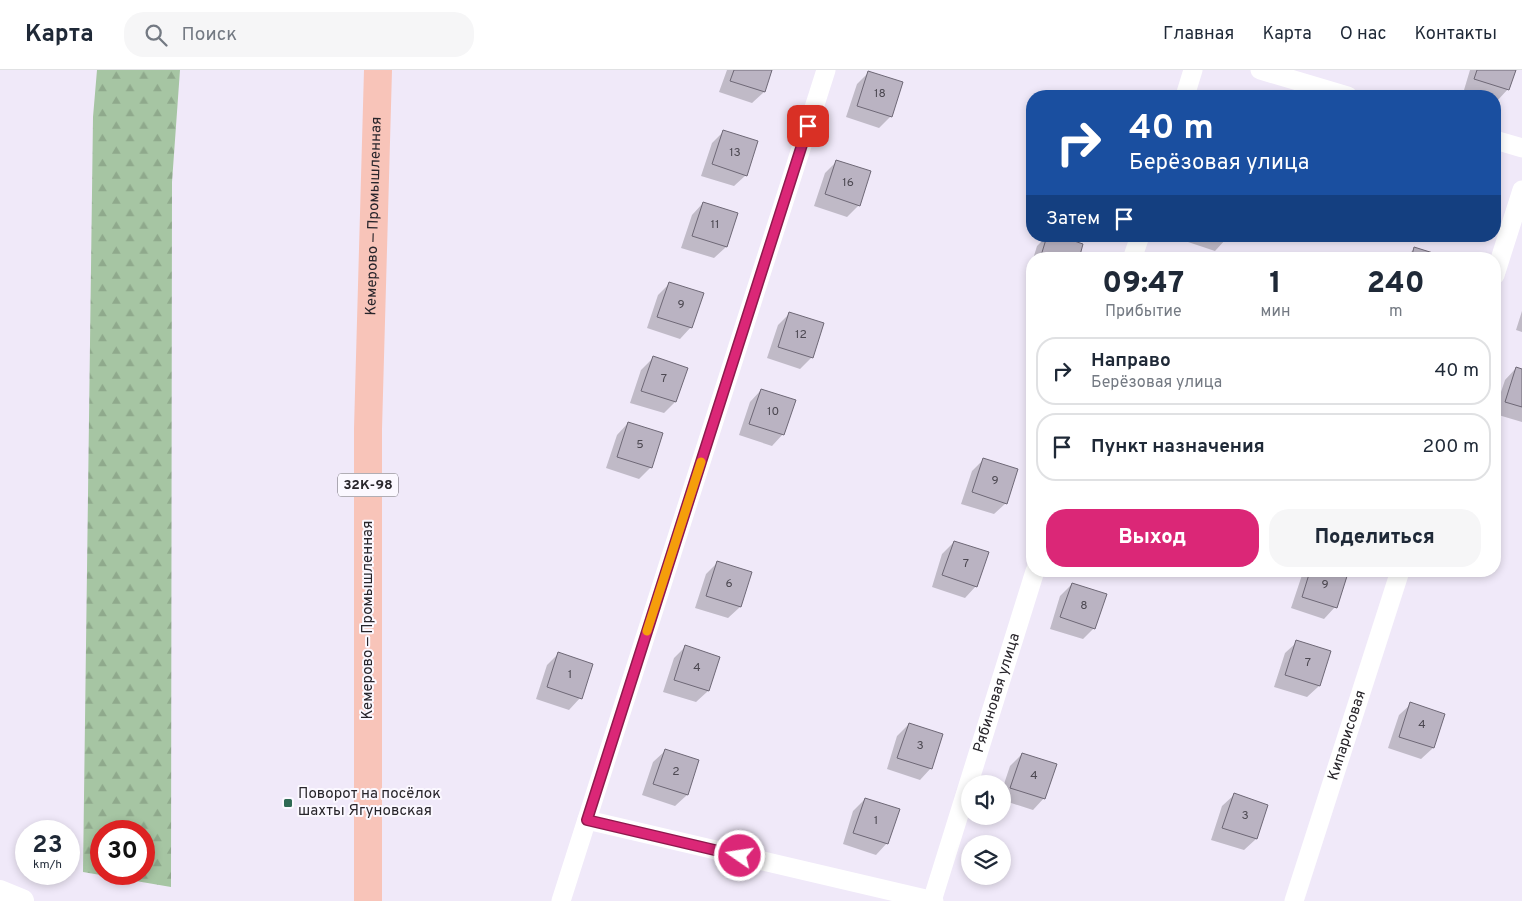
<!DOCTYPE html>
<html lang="ru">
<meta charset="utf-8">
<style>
:root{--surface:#fff;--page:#f6f6f7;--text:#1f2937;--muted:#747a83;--line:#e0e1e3;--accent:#db2777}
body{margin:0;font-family:Overpass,sans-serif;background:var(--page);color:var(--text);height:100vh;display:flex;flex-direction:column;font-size:19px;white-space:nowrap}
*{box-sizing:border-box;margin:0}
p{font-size:16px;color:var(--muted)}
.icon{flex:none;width:28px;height:28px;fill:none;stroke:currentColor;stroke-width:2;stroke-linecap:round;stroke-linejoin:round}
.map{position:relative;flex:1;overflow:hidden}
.side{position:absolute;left:1026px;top:182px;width:475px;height:325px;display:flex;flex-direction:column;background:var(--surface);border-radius:20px;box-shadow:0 2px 8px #0003}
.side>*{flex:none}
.hud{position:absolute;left:1026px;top:20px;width:475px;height:152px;border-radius:20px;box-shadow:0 2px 8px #0003;background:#1a4fa0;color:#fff;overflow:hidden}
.controls{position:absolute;left:961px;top:705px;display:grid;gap:10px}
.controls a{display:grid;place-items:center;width:50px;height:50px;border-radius:50%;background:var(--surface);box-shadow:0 2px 8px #0003;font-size:25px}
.speed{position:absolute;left:15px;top:750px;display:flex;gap:10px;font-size:25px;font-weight:700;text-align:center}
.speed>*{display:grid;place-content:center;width:65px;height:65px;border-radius:50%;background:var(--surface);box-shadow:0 2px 8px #0003;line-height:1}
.speed small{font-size:12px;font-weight:400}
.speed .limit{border:8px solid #d22;background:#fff;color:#111}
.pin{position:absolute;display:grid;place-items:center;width:42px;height:42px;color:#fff;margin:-21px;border-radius:10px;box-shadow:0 2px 8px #0006}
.me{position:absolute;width:55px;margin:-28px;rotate:283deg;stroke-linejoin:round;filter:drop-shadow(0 0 4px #0008)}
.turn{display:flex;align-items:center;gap:18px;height:105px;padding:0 20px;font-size:22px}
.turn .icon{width:65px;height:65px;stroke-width:2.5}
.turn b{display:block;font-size:35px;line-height:42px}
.then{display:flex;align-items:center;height:48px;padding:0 20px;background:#0003;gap:10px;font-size:19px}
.eta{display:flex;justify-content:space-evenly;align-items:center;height:85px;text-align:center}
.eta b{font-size:30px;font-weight:800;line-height:35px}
.button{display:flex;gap:10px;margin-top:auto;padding:10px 20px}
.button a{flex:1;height:58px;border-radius:20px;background:var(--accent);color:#fff;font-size:20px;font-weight:800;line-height:58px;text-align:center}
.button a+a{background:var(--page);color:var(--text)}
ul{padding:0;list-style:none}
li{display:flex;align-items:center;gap:15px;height:68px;margin:0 10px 8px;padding:0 10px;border:2px solid var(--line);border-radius:20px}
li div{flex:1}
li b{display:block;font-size:19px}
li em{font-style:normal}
header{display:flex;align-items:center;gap:30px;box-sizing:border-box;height:70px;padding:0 25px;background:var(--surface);border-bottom:1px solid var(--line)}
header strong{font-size:24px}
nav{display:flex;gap:28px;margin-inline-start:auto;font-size:18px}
.search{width:350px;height:45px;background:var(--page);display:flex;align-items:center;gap:12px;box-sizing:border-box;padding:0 18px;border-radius:20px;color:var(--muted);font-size:19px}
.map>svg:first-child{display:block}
.forest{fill:url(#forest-firs);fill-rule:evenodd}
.shadow{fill:#0003}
.building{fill:#bab3c2;stroke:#6e6876}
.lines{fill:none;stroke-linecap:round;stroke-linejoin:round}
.minor{stroke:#fff;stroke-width:19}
.tertiary{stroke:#fff;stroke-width:24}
.primary{stroke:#f8c4b9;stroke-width:28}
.route-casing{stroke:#8e194d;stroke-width:12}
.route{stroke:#db2777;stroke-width:9}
.slow{stroke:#f59e0b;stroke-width:9}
.poi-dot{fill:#2f6a54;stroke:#fbf8ff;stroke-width:2}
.labels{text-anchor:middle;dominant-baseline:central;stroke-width:4;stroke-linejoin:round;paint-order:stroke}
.number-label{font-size:12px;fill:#4c4851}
.shield{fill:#fbf8ff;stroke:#67646b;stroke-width:1}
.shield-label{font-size:14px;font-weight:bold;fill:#28252b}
.street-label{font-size:15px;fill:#28252b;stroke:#fbf8ff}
.poi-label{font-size:15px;fill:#28252b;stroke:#fbf8ff;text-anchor:start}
</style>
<header>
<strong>Карта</strong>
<div class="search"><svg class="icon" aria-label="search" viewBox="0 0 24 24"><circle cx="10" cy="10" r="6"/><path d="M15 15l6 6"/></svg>Поиск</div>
<nav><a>Главная</a><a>Карта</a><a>О нас</a><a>Контакты</a></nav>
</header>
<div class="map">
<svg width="1522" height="831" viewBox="0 0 1522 831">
<defs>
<pattern id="forest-firs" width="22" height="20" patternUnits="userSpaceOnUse" patternTransform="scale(1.25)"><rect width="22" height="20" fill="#a6c5a3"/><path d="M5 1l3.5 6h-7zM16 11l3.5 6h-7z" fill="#8fa98c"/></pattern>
</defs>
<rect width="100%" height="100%" fill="#f0e9f9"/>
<path class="forest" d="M 97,0 L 180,0 L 172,112 L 171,817 L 83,802 L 93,47 ZM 101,761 L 144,761 L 144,804 L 101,804 Z"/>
<path class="shadow" d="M 727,0 L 771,0 L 764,22 L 752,33 L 719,22 Z
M 1470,0 L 1514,0 L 1508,19 L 1497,31 L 1495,30 L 1495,26 L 1483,26 L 1464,20 Z
M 869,2 L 891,46 L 879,58 L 846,47 L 857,14 Z
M 724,61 L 746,105 L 734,116 L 701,106 L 712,73 Z
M 837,91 L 859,135 L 847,147 L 814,136 L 825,103 Z
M 703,133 L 737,144 L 726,177 L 714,188 L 681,178 L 692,145 Z
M 1047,166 L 1056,166 L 1077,189 L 1033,189 L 1037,176 Z
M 1183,166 L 1227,166 L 1226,169 L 1215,181 L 1182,170 Z
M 1415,178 L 1447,189 L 1404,189 Z
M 1032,190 L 1032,211 L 1026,209 Z
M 669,214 L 691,257 L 680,269 L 647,258 L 658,225 Z
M 1522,241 L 1522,262 L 1516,260 Z
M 790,243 L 812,287 L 800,299 L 767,288 L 778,255 Z
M 653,288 L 675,332 L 664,343 L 630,333 L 641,300 Z
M 1516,298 L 1522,300 L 1522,352 L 1495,344 L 1495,340 L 1505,310 Z
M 761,320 L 783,364 L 772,376 L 739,365 L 750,332 Z
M 628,353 L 651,397 L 639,409 L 606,398 L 617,365 Z
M 984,389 L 1006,433 L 994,444 L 961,434 L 972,401 Z
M 954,472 L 976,516 L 965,528 L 932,517 L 942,484 Z
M 718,492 L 740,537 L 728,548 L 695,538 L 706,504 Z
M 1306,501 L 1337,501 L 1335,537 L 1324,549 L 1291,538 L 1302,505 Z
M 1072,514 L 1094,558 L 1083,569 L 1050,559 L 1060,526 Z
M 1297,572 L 1330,582 L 1319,616 L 1307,627 L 1274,617 L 1285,583 Z
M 685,577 L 718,588 L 708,621 L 696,632 L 663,622 L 674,588 Z
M 558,584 L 580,628 L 569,640 L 536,629 L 547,595 Z
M 1411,634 L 1433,678 L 1421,689 L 1388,678 L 1399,645 Z
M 909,654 L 931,698 L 920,710 L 887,699 L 897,666 Z
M 665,681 L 687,725 L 675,736 L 642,725 L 653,692 Z
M 1022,684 L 1044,728 L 1033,740 L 1002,730 L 1002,720 L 1010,696 Z
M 1234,725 L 1267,736 L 1256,769 L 1244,780 L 1211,770 L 1222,736 Z
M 865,729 L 887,773 L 876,785 L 843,774 L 853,741 Z"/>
<path class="building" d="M 734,0 L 772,0 L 765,22 L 730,11 Z
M 1477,0 L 1516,0 L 1509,20 L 1474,9 Z
M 868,1 L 903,12 L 892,47 L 857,36 Z
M 723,60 L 758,71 L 747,106 L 712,94 Z
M 836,90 L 871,101 L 860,136 L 825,124 Z
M 703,132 L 738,143 L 727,177 L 692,166 Z
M 1047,166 L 1060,166 L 1083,174 L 1079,189 L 1040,189 Z
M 1414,177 L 1449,188 L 1449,189 L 1411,189 Z
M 669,212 L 704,223 L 692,258 L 657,247 Z
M 789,242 L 824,253 L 813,288 L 778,277 Z
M 653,286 L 688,298 L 676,332 L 641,321 Z
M 1516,297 L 1522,299 L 1522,337 L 1505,332 Z
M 761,319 L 796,330 L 784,365 L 749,354 Z
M 628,352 L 663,363 L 652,398 L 617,387 Z
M 983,388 L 1018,399 L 1007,434 L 972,422 Z
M 954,471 L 989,482 L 977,517 L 942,505 Z
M 717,491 L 752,502 L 741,537 L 706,526 Z
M 1310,501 L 1341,501 L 1348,503 L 1337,538 L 1302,527 Z
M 1072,513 L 1107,524 L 1095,559 L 1060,547 Z
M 1296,570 L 1331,581 L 1320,616 L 1285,605 Z
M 685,575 L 720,587 L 709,621 L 674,610 Z
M 558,582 L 593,594 L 582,629 L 547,617 Z
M 1410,632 L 1445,644 L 1434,678 L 1399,667 Z
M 909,653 L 943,664 L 932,699 L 897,688 Z
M 665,679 L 699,690 L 688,725 L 653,714 Z
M 1022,683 L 1057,694 L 1045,729 L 1010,718 Z
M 1234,723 L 1268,735 L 1257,769 L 1222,758 Z
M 865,728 L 900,739 L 888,774 L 853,763 Z"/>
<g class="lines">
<g class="minor">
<path d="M 1260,0 L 1348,26"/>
<path d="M 1185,26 L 1193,0"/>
<path d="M 1495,70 L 1522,78"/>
<path d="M 1132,189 L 1140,166"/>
<path d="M 1495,205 L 1522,120"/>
<path d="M 587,750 L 934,831"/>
<path d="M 561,831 L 826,0"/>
<path id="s1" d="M 932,831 L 1035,501"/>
<path id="s2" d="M 1294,831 L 1400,501"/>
</g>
<path class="tertiary" d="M 0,822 L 22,831"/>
<path class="primary" id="s3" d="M 368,831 L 368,359 L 378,0"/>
</g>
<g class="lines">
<defs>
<path id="route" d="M 740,786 L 587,750 L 808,56"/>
</defs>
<use href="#route" class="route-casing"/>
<use href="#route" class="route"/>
<path class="slow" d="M 647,561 L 701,392"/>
</g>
<rect class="poi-dot" x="283" y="728" width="10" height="10" rx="2.5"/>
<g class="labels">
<g class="number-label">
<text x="880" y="24">18</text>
<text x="735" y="83">13</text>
<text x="848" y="113">16</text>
<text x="715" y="155">11</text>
<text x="681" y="235">9</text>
<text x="801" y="265">12</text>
<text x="664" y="309">7</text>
<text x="773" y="342">10</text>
<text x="640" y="375">5</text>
<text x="995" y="411">9</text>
<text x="966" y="494">7</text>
<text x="729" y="514">6</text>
<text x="1325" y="515">9</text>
<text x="1084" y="536">8</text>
<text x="1308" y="593">7</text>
<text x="697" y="598">4</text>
<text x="570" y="605">1</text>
<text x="1422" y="655">4</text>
<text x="920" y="676">3</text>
<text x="676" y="702">2</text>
<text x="1034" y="706">4</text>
<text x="1245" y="746">3</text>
<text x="876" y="751">1</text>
</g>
<rect class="shield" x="338" y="403.5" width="60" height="23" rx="4"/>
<g class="shield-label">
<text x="368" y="415">32К-98</text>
</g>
<g class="street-label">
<text stroke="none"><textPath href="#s3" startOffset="685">Кемерово — Промышленная</textPath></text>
<text transform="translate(368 550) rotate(-90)">Кемерово — Промышленная</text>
<text stroke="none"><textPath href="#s1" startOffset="218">Рябиновая улица</textPath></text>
<text stroke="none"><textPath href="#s2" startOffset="174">Кипарисовая</textPath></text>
</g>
<g class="poi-label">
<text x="298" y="724">Поворот на посёлок<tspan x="298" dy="17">шахты Ягуновская</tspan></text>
</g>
</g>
</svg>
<div class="controls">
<a><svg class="icon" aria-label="sound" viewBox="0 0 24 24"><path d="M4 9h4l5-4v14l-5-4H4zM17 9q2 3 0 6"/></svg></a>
<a><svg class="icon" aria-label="layers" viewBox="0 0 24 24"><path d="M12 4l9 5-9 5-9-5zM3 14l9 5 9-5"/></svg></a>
</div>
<div class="speed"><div>23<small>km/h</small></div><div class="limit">30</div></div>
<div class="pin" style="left:808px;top:56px;background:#d93025"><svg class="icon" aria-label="arrive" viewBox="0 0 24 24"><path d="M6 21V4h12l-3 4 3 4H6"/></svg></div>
<svg class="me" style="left:740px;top:786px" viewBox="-20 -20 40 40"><circle r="17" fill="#db2777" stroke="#fff" stroke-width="3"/><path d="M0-11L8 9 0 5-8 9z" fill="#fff"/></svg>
<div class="hud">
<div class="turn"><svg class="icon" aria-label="right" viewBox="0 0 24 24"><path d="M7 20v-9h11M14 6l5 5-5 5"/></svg><div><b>40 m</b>Берёзовая улица</div></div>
<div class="then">Затем<svg class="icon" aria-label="arrive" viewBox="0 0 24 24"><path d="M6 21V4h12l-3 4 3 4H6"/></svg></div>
</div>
<section class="side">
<div class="eta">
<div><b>09:47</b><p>Прибытие</p></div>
<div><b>1</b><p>мин</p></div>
<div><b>240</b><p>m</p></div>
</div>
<ul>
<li><svg class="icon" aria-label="right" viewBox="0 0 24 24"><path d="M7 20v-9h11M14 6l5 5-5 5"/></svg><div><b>Направо</b><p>Берёзовая улица</p></div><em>40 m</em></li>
<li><svg class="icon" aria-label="arrive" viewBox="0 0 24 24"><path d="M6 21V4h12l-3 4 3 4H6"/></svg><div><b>Пункт назначения</b></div><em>200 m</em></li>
</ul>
<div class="button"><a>Выход</a><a>Поделиться</a></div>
</section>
</div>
